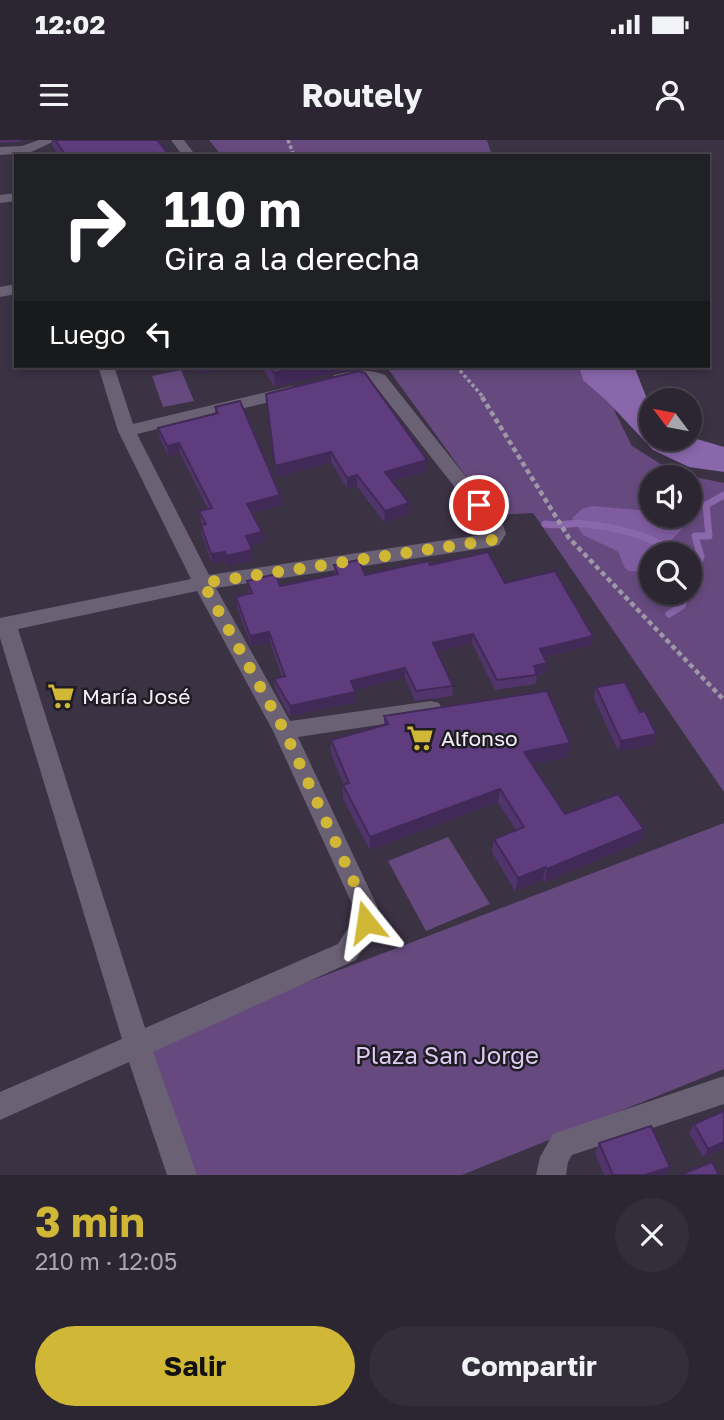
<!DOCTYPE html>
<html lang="es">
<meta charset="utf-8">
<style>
:root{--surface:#2c2633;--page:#342e3b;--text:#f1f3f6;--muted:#a6a5ac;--line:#48434e;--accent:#d1b736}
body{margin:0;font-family:"Golos Text",sans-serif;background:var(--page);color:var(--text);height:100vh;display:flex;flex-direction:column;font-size:26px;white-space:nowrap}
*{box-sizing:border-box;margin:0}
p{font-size:23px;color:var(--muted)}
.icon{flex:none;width:38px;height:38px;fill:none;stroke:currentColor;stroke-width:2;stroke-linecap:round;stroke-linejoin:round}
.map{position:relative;height:1035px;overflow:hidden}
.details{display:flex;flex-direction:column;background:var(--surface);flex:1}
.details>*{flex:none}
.hud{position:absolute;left:14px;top:14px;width:696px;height:214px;border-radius:0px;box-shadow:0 4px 10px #0003,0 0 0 2px var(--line);background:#202124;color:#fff;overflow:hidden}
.needle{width:46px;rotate:302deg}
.controls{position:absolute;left:639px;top:248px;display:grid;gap:14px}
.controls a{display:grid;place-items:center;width:63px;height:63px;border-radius:50%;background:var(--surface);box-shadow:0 4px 10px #0003,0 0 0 2px var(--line);font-size:35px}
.pin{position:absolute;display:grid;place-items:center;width:60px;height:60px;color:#fff;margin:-30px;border:4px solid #fff;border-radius:50%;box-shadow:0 2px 7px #0007}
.me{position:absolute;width:77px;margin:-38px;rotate:345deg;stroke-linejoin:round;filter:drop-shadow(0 0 5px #0008)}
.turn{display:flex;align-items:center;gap:24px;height:147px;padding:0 35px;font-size:32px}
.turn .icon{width:91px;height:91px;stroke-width:2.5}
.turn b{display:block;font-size:49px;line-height:60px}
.then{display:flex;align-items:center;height:66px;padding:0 35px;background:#0003;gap:14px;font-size:26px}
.round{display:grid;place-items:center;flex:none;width:74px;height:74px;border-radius:37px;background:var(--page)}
.summary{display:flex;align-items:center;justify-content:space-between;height:119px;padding:0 35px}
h1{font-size:42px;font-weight:700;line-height:52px;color:var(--accent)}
.button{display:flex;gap:14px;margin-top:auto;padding:14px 35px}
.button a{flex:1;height:80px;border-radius:42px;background:var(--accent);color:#111;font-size:28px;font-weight:700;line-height:80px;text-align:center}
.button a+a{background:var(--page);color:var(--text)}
.status{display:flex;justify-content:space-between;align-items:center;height:49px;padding:0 35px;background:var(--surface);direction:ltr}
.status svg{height:19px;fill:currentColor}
header{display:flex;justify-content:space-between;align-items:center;height:91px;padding:0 35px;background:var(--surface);font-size:32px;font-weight:700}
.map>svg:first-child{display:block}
.green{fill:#664a7f;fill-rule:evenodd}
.forest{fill:#7f5ca0}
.water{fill:#8a66ab}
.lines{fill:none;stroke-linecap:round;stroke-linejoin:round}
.stream{stroke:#8a66ab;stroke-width:7}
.path-far1{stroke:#9e97a6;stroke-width:3.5;stroke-dasharray:3.5 2.5;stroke-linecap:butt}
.path{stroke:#9e97a6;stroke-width:4.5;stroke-dasharray:5 3.5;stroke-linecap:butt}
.minor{fill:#6b6175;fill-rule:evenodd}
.wall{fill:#52346c}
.shaded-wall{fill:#422a58}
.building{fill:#5f3c7d;stroke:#422a58;stroke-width:2}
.route{stroke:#d1b736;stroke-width:12;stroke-dasharray:0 21.6}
.labels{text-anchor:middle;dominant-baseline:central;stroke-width:5;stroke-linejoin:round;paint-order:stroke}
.poi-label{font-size:21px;fill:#f4eefa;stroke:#201c24;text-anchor:start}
.near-park-label{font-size:24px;fill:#ddcbf1;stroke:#201c24}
</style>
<div class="status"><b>12:02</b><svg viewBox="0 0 49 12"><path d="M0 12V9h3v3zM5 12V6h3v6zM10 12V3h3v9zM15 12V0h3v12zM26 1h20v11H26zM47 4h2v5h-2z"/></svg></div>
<header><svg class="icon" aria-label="menu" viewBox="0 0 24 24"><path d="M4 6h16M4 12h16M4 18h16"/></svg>Routely<svg class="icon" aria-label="person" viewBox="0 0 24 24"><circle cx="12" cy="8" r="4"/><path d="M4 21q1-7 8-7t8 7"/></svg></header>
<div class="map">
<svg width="724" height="1035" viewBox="0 0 724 1035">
<rect width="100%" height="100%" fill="#3b3244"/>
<path class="green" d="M 209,0 L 487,0 L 492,16 L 222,16 Z
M 386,226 L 606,226 L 615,272 L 632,306 L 675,333 L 724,343 L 724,652 L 533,373 L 494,375 ZM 651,338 L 690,338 L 690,376 L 651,376 ZM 651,415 L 690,415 L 690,453 L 651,453 Z
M 181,230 L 194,261 L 163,267 L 152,236 Z
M 724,683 L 724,929 L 462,1035 L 189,1035 L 145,904 Z
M 448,697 L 490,764 L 426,791 L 388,721 Z"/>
<path class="forest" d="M 591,366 L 651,371 L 651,376 L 670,377 L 682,389 L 667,405 L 650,411 L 639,430 C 621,436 624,419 617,411 L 583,395 L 572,378 L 582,369 Z"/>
<path class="water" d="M 579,226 L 634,226 L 651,269 L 651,299 L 690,299 L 690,297 L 724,307 L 724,332 L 689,327 L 653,310 L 607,261 L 583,240 Z"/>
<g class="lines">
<path class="stream" d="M 545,384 C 560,387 570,382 584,384 C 616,387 651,395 678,415
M 690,416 L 701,417 L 695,396 L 709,396 L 706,365 L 724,355
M 690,448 L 693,444 L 693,431 L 701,417
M 669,474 L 682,466 L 686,453"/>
<path class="path-far1" d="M 288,0 L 294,16
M 456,226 L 484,258"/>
<path class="path" d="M 482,257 L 569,398 L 724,560"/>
<path class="minor" d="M 39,0 L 57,0 L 29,13 L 0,15 L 0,7 L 22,6 Z
M 171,0 L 184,0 L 196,16 L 183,16 Z
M 16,53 L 16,61 L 0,63 L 0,55 Z
M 16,144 L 16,154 L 0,157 L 0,147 Z
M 98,226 L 114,226 L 133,284 L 292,246 L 300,251 L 298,255 L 137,294 L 209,435 L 486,394 L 486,387 L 373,243 L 360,240 L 340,244 L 332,239 L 334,235 C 353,231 367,228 385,235 L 502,382 L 506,394 L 499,405 L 492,407 L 216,448 L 290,581 L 431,561 L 439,563 L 442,569 L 439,575 L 431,577 L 298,597 L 377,766 L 379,782 L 356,820 L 153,912 L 197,1035 L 167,1035 L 129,922 L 0,980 L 0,952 L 122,899 L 0,498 L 0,478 L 191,439 L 118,291 ZM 197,451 L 273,591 L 353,766 L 353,780 L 338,804 L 145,888 L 18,489 Z
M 724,936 L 724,964 L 572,1015 L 568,1022 L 566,1035 L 536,1035 L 540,1017 L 553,994 Z"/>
</g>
<path class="wall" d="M 0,0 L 25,0 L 17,2 L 0,3 Z
M 51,0 L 157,0 L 170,16 L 59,16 L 52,5 Z
M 261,226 L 354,226 L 354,228 L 275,247 Z
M 266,254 L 426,331 L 392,341 L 408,374 L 384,382 L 357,346 L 347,348 L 331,322 L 276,337 Z
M 215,267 L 280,355 L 281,365 L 252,373 L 262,392 L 263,402 L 250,405 L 252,410 L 252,420 L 227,426 L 226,421 L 212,424 L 202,395 L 201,385 L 202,385 L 201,381 L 199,371 L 208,369 L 180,313 L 168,316 L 160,298 L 158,288 L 215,273 Z
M 334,425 L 365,435 L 430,425 L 505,443 L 593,496 L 591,505 L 544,517 L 546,533 L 537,535 L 536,544 L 495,550 L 472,503 L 437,512 L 453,546 L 452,556 L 415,561 L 405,537 L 354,550 L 355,562 L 290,576 L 275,549 L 274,539 L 282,537 L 270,502 L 251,506 L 237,467 L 236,457 L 249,454 L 247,441 L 280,446 L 335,434 Z
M 596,547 L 653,605 L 618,611 L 594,558 Z
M 384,576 L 567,617 L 532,624 L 565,674 L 644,689 L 640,702 L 545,742 L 543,740 L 515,751 L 492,712 L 494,699 L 516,690 L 498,662 L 370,710 L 343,659 L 343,645 L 344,645 L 331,614 L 331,600 L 384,585 Z
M 694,984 L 724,1008 L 703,1017 L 689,993 Z
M 599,1003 L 666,1035 L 604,1035 L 595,1013 Z"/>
<path class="shaded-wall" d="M 196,226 L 222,226 L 223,229 L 197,234 Z
M 303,226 L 354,226 L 354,228 L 275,247 L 274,233 Z
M 179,303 L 180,313 L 168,316 L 167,306 Z
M 331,312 L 331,322 L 276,337 L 275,326 Z
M 427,320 L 426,331 L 384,343 L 385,332 Z
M 357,335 L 357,346 L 347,348 L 347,338 Z
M 280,355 L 281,365 L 248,374 L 247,364 Z
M 409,363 L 408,374 L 384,382 L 385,371 Z
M 262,392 L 263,402 L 247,406 L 246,396 Z
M 252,410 L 252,420 L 227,426 L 226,416 Z
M 225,412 L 226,421 L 212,424 L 211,414 Z
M 269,492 L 270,502 L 251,506 L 250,496 Z
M 473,494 L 472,503 L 432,513 L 433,503 Z
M 593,496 L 591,505 L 539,518 L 540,509 Z
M 547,523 L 546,533 L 532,535 L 534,526 Z
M 405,528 L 405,537 L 351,551 L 351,541 Z
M 355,552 L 355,562 L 290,576 L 290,566 Z
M 656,594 L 653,605 L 618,611 L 621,601 Z
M 570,603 L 567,617 L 522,626 L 524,612 Z
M 500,649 L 498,662 L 370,710 L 370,697 Z
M 644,689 L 640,702 L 545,742 L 547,729 Z
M 546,727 L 543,740 L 515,751 L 518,738 Z
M 724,1002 L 724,1008 L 703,1017 L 708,1009 Z
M 670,1027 L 666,1035 L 645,1035 Z"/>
<path class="building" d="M 55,0 L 157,0 L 170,16 L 66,16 Z
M 269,226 L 303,226 L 274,233 Z
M 359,231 L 365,233 L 427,320 L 385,332 L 409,363 L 385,371 L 357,335 L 347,338 L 331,312 L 275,326 L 266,254 Z
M 240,261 L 280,355 L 247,364 L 262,392 L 246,396 L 252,410 L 226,416 L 225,412 L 211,414 L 201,385 L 206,384 L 199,371 L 212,368 L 179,303 L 167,306 L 158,288 L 218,273 L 215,267 Z
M 488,412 L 505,443 L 555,431 L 593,496 L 540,509 L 547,523 L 534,526 L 537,535 L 497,540 L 473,494 L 433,503 L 453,546 L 416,551 L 405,528 L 351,541 L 355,552 L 290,566 L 274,539 L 285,536 L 269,492 L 250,496 L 236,457 L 252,453 L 247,441 L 276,434 L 280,446 L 338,434 L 334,425 L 359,420 L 365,435 L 428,421 L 430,425 Z
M 625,542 L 640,572 L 645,571 L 656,594 L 621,601 L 596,547 Z
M 547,551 L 570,603 L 524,612 L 565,674 L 618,654 L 644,689 L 547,729 L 546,727 L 518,738 L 494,699 L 524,687 L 500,649 L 370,697 L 343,645 L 349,643 L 331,600 L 388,584 L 384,576 Z
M 724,971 L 724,1002 L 708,1009 L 694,984 Z
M 651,986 L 670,1027 L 645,1035 L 613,1035 L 599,1003 Z
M 712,1022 L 719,1035 L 680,1035 Z"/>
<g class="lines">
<path class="route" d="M 366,782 L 365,766 L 284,590 L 203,443 L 492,400 C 501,386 487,376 479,365"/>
</g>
<defs>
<symbol id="supermarket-bare" viewBox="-9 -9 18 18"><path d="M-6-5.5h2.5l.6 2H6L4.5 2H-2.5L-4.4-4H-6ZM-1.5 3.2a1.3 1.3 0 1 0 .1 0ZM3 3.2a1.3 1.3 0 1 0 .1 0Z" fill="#d1b736" stroke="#201c24" stroke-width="2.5" paint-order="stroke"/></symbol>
</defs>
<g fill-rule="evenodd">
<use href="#supermarket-bare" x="42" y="537" width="38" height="38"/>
<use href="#supermarket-bare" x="401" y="579" width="38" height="38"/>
</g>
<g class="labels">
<g class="poi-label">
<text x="82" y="556">María José</text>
<text x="441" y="598">Alfonso</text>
</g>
<g class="near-park-label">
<text x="447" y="914">Plaza San Jorge</text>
</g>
</g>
</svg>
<div class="controls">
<a><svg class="needle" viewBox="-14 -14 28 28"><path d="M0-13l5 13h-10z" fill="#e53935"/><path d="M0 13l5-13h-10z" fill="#a6a5ac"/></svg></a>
<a><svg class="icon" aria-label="sound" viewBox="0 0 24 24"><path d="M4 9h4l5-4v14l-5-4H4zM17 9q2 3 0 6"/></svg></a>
<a><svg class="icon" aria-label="search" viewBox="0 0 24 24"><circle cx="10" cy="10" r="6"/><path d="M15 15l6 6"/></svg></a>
</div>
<div class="pin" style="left:479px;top:365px;background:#d93025"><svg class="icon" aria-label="arrive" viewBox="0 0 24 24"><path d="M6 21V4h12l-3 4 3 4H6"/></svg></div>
<svg class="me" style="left:366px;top:782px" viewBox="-20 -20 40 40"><path d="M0-17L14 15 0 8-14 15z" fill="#d1b736" stroke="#fff" stroke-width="4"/></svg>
<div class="hud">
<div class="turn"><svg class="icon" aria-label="right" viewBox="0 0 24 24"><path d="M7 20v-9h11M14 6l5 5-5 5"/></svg><div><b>110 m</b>Gira a la derecha</div></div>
<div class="then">Luego<svg class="icon" aria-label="left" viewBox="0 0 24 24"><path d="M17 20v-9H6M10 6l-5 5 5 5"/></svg></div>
</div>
</div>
<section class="details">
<div class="summary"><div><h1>3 min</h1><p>210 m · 12:05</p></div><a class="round"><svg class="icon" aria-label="close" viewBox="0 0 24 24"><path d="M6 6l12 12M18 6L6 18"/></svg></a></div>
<div class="button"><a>Salir</a><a>Compartir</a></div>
</section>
